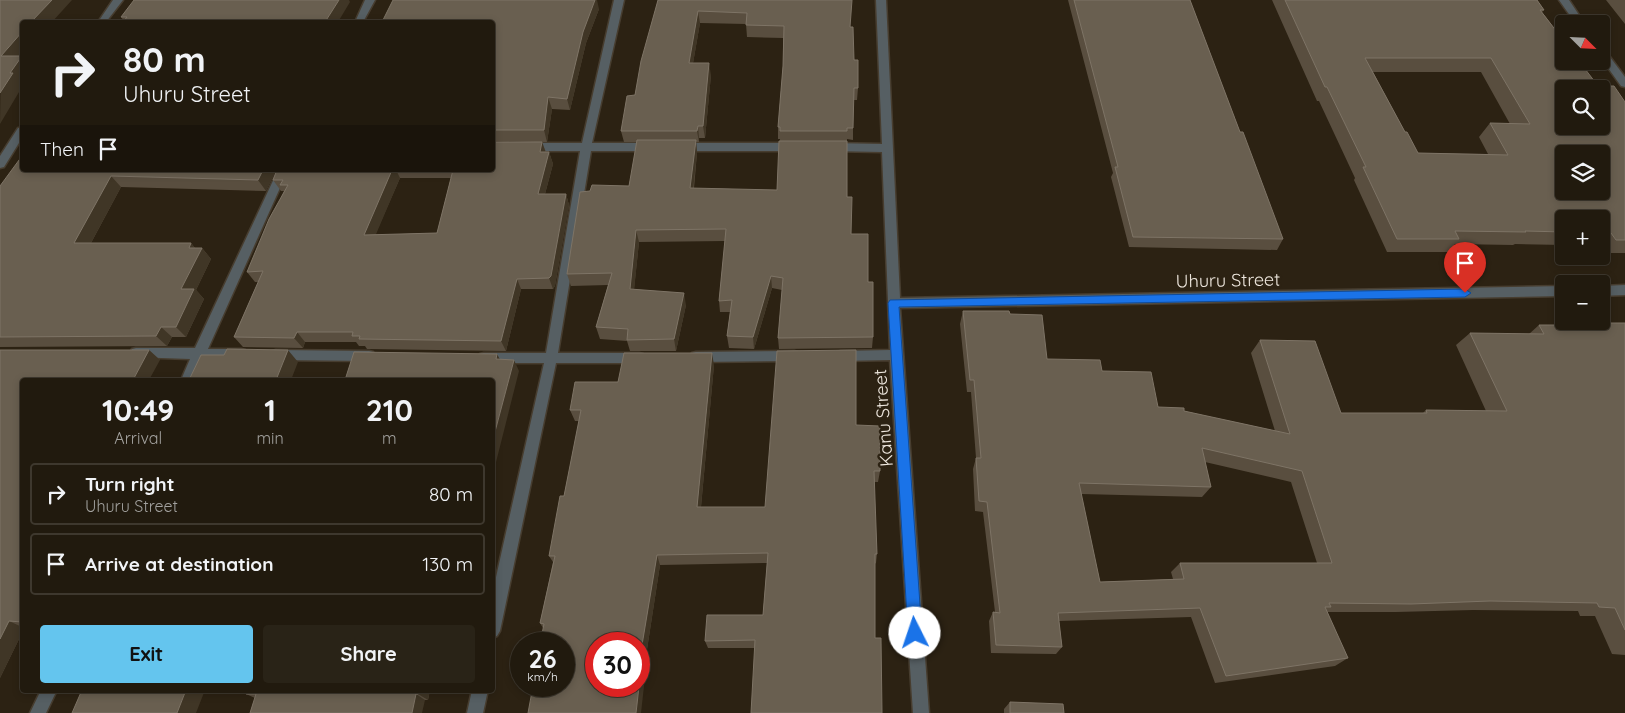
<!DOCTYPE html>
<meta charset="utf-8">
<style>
:root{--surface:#211a0e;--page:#292317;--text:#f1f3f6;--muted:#a2a19e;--line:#3e382e;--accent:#64c5ee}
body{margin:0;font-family:Quicksand,sans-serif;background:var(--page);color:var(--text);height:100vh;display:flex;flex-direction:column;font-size:19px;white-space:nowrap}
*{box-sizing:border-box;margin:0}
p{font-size:16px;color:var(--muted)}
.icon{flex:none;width:28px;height:28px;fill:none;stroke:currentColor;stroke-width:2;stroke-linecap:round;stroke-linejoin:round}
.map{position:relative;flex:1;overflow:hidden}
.side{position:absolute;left:20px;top:378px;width:475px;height:315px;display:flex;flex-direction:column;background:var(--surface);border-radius:5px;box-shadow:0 2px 8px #0003,0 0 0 1px var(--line)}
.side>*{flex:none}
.guide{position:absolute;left:20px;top:20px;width:475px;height:152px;border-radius:5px;box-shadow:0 2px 8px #0003,0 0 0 1px var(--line);background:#211a0e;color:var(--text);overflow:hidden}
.needle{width:32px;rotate:114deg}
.tools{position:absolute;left:1555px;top:15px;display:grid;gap:10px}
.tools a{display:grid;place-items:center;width:55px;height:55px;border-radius:5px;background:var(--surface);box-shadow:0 2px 8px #0003,0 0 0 1px var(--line);font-size:25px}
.speed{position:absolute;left:510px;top:632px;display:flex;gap:10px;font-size:25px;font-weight:700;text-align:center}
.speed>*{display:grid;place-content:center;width:65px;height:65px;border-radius:50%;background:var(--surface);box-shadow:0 2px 8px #0003,0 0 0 1px var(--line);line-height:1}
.speed small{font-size:12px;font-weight:400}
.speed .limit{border:8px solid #d22;background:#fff;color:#111}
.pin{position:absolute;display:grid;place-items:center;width:42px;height:42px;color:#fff;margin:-51px -21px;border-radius:50% 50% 50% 0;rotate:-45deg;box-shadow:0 0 5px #0007}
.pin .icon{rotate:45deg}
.me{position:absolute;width:55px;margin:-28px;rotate:356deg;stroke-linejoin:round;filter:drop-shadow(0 0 4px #0008)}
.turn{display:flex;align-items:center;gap:18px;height:105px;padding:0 20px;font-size:22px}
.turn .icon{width:65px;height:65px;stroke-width:2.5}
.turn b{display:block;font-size:35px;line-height:42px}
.then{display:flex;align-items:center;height:48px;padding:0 20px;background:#0003;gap:10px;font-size:19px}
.eta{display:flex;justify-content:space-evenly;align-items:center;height:85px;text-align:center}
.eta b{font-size:30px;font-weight:700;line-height:35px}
.primary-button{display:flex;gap:10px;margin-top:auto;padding:10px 20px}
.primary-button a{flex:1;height:58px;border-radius:5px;background:var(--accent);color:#111;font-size:20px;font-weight:700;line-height:58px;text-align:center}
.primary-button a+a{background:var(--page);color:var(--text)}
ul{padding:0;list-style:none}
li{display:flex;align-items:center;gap:15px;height:62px;margin:0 10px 8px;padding:0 10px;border:2px solid var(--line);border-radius:5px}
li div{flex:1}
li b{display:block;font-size:19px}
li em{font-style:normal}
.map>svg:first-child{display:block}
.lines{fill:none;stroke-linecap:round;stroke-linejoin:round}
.minor-casing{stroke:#473d2f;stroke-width:3}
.minor{fill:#565f63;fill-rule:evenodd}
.wall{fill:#594e3f;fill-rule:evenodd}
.shaded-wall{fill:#403626}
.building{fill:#695f50;stroke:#7e7466;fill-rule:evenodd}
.route{fill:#1a73e8;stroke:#114b97}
.labels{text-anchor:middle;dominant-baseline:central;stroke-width:5;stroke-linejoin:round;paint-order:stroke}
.street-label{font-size:18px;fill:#ede6dd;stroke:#2c2213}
</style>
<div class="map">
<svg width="1625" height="713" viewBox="0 0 1625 713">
<rect width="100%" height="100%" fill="#2c2213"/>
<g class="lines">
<defs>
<path id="minor" d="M 113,0 L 123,0 L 106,22 L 98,22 Z
M 365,0 L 375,0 L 363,22 L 355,22 Z
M 614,0 L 624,0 L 592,143 L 652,143 L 657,147 L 652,151 L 591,151 L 558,353 L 639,353 L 643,354 L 645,358 L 643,362 L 639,363 L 556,363 L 500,631 L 497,636 L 492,638 L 492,595 L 544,363 L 484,363 L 480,362 L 478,358 L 480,354 L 484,353 L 546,353 L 580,151 L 492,151 L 492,143 L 582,143 Z
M 876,0 L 886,0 L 900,298 L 1564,286 L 1564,296 L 900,308 L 929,713 L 913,713 L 890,360 L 841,361 L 837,360 L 835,356 L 837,352 L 841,351 L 890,350 L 882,152 L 830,151 L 825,147 L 830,143 L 882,144 Z
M 1559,0 L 1569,0 L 1585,24 L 1576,24 Z
M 1601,48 L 1604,49 L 1625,77 L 1625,87 L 1621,86 L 1601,58 Z
M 18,128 L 22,128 L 22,138 L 4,167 L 0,168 L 0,156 Z
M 680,143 L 795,143 L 800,147 L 795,151 L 680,151 L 675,147 Z
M 278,170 L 288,170 L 208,349 L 241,349 L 245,350 L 247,354 L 245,358 L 203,359 L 193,380 L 181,380 L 190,359 L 132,357 L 130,353 L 132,349 L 136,348 L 195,348 Z
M 1625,285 L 1625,295 L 1601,296 L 1601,286 Z
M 276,350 L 369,351 L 373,352 L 375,356 L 373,360 L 369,361 L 276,360 L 272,359 L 270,355 L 272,351 Z
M 794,351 L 798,352 L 800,356 L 798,360 L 794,361 L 696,362 L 692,361 L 690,357 L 692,353 L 696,352 Z
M 41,690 L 57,690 L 46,713 L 30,713 Z
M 472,690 L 488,690 L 483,713 L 467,713 Z"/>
</defs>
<use href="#minor" class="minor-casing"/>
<use href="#minor" class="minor"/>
</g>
<path class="wall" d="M 658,0 L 850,27 L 858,88 L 857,100 L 853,100 L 853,140 L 847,139 L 847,197 L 851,234 L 868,282 L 873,337 L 872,348 L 779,349 L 778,338 L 782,290 L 772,288 L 754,349 L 729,348 L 727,336 L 730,312 L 720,312 L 719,301 L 725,241 L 639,242 L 634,289 L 686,305 L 676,351 L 630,351 L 627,341 L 600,339 L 596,327 L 608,285 L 571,286 L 567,274 L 590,191 L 629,186 L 637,142 L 624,142 L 621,131 L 635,95 ZM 700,23 L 746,24 L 747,37 L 783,38 L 783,66 L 778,127 L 778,139 L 780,139 L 780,141 L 777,190 L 694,188 L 697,153 L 696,142 L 699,142 L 699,138 L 705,138 L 711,75 L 693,63 Z
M 1068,0 L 1190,0 L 1240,132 L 1283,239 L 1277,250 L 1129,247 L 1111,177 L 1113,173 Z
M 1272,0 L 1537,0 L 1544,10 L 1542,12 L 1598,86 L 1625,102 L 1625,253 L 1601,253 L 1601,219 L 1564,219 L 1564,245 L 1515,244 L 1513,245 L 1455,244 L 1448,252 L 1387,252 L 1354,180 L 1355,178 L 1319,101 L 1317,101 ZM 1373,72 L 1481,72 L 1510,124 L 1490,123 L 1479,137 L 1488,154 L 1418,153 L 1405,132 Z
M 1606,0 L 1625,0 L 1625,24 Z
M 350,2 L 124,21 L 121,17 Z
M 599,9 L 586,43 L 570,110 L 552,109 L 547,142 L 542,142 L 546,152 L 549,152 L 553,164 L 545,194 L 566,194 L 569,205 L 555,286 L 553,289 L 521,289 L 506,351 L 367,349 L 365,346 L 359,346 L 356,342 L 305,342 L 303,348 L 243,347 L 234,337 L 258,282 L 255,282 L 247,272 L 284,191 L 281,191 L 273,180 L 277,170 L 492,170 L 535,142 L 492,141 L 492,22 ZM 400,178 L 451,178 L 437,233 L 375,235 Z
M 22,170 L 276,170 L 266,191 L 121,187 L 91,243 L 191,243 L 195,248 L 202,248 L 211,259 L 196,290 L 204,299 L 186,337 L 172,337 L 167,346 L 0,347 L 0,186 Z
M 963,311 L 1010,314 L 1047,359 L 1102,371 L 1158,407 L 1184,411 L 1275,431 L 1251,353 L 1260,340 L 1341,413 L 1423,413 L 1426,410 L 1486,411 L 1456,345 L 1470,333 L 1529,334 L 1539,325 L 1596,325 L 1599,323 L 1625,323 L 1625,655 L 1612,654 L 1595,616 L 1580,616 L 1578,611 L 1473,610 L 1396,612 L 1327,612 L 1348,658 L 1335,666 L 1215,683 L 1191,617 L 1059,621 L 1062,647 L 1056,654 L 991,653 L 989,621 L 993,612 L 995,612 L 983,512 L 975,511 L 973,469 L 976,458 L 971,392 L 967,392 L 960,324 ZM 1205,462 L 1291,482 L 1317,563 L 1180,563 L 1171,572 L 1173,579 L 1100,582 L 1081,494 L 1202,497 L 1211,487 Z
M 0,350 L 149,350 L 160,360 L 22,380 L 22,633 L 0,678 Z
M 714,365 L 701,507 L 765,507 L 856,425 L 880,471 L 878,482 L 874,482 L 877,554 L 876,563 L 754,648 L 708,648 L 705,641 L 763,615 L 767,563 L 660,565 L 646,656 L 647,659 L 543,628 L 540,623 L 553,562 L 549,556 L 564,496 L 579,421 L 575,421 L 570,410 L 618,382 Z
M 430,690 L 428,700 L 255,698 L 246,694 Z
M 1010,702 L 1064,713 L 1004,713 L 1004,709 Z"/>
<path class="shaded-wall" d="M 52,0 L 72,0 L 52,22 L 31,22 Z
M 339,0 L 349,0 L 350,2 L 338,22 L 325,22 Z
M 595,0 L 597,0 L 599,9 L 586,43 L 570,110 L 567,99 L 583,32 Z
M 698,11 L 700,23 L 691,75 L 689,63 Z
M 22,32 L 22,87 L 0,124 L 1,56 Z
M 709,63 L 711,75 L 705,138 L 703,126 Z
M 548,97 L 552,109 L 547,142 L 544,130 Z
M 698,126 L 699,138 L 699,142 L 697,131 Z
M 696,140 L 697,153 L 692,200 L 690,188 Z
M 542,142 L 546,153 L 540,152 Z
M 549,152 L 553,164 L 542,205 L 538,194 Z
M 263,170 L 276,170 L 266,191 L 258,180 Z
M 392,170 L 396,170 L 400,178 L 371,246 L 364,235 Z
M 111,176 L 121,187 L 85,254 L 74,243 Z
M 566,194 L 569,205 L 555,286 L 553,289 L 549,278 Z
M 636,230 L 639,242 L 633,301 L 630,289 Z
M 191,243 L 199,253 L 202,248 L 211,259 L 196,290 L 204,299 L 186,337 L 176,327 L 181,289 L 189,248 Z
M 771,276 L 772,288 L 754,349 L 753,337 Z
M 517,279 L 521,289 L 506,351 L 501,341 Z
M 684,293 L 686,305 L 676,351 L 674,339 Z
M 161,327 L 172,337 L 167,346 L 156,336 Z
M 297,332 L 305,342 L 303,348 L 294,338 Z
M 149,350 L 160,360 L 149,380 L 133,380 Z
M 288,350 L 298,362 L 291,380 L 276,380 Z
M 712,353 L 714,365 L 700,517 L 697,507 Z
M 497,354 L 503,365 L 496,359 Z
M 514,360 L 519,371 L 492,478 L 492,443 Z
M 657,555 L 660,565 L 646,656 L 647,659 L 641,713 L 636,713 L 641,651 Z
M 9,621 L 22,627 L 22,633 L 0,678 L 0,639 Z
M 186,690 L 205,690 L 196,713 L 177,713 Z
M 420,690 L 430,690 L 428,700 L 418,694 Z
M 416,694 L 425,700 L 422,713 L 412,713 Z"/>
<path class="building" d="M 0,0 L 52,0 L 31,22 L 22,22 L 22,32 L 1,56 L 22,56 L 10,73 L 13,73 L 0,93 Z
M 134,0 L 339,0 L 325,22 L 123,22 L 127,17 L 121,17 Z
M 393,0 L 595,0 L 583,32 L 567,99 L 548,97 L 544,130 L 492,130 L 492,22 L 382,22 Z
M 658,0 L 852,0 L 850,27 L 853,27 L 854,60 L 858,60 L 858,88 L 854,88 L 853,128 L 847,128 L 847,131 L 780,131 L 780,127 L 778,127 L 783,66 L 784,26 L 746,25 L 747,13 L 698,11 L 689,63 L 709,63 L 703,126 L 698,126 L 697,131 L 621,131 L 627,96 L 635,95 L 641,61 Z
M 1074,0 L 1190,0 L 1240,132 L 1243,132 L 1283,239 L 1133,237 L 1115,167 L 1118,167 Z
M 1285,0 L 1537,0 L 1544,10 L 1540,10 L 1564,41 L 1564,61 L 1579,61 L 1598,86 L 1614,86 L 1625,102 L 1625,240 L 1616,240 L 1611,233 L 1601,232 L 1601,219 L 1564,219 L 1564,232 L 1525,231 L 1526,232 L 1455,231 L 1459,239 L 1397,239 L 1363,167 L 1366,167 L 1327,87 L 1325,87 ZM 1365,58 L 1491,58 L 1530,124 L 1490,123 L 1508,155 L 1418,153 L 1407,132 L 1405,132 ZM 1564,89 L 1601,89 L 1601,126 L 1564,126 ZM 1564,154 L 1601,154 L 1601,191 L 1564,191 Z
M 637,140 L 696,140 L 690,188 L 777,190 L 779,141 L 847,141 L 847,197 L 852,197 L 851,234 L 868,234 L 868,282 L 873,282 L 873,337 L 778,338 L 783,278 L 771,276 L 753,337 L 727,336 L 732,300 L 719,301 L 726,229 L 636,230 L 630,289 L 684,293 L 674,339 L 627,340 L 628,329 L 596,327 L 612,273 L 567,274 L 580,192 L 590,191 L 592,185 L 629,186 Z
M 492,142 L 542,142 L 540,152 L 549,152 L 538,194 L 566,194 L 551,276 L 549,278 L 517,279 L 501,341 L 359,339 L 360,336 L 352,336 L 353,332 L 297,332 L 294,338 L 234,337 L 263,271 L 247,272 L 269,219 L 288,185 L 280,185 L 283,180 L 273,180 L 277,170 L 392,170 L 364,235 L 437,233 L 453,170 L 492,170 Z
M 22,156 L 22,170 L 263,170 L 258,180 L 111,176 L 74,243 L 191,243 L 189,248 L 202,248 L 181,289 L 194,289 L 176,327 L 161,327 L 156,336 L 0,337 L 0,186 Z
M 963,311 L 1009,311 L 1010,314 L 1042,315 L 1047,359 L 1100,360 L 1102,371 L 1151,372 L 1158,407 L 1184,408 L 1184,411 L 1290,434 L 1260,340 L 1315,341 L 1341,413 L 1427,413 L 1426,410 L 1507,411 L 1470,333 L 1544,334 L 1539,325 L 1601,325 L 1599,323 L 1625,323 L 1625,630 L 1615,608 L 1599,607 L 1597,603 L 1490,601 L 1411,604 L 1329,603 L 1331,607 L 1325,607 L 1348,658 L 1226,676 L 1200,608 L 1058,613 L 1062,647 L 996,645 L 993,612 L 1000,613 L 987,502 L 979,501 L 976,458 L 981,458 L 974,380 L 970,380 ZM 1202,448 L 1302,471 L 1332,563 L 1180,563 L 1184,579 L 1100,582 L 1079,483 L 1211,487 Z
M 227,349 L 288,350 L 276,380 L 189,380 L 201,355 L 224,355 Z
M 0,350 L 149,350 L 133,380 L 22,380 L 22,622 L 9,621 L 0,639 Z
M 856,350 L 856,425 L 880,426 L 880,471 L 874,471 L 877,554 L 875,554 L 875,638 L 881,638 L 882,713 L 751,713 L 755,640 L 705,641 L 707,615 L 763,615 L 768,553 L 657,555 L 641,651 L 643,651 L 636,713 L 528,713 L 533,686 L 564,686 L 564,644 L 540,644 L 544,624 L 540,623 L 555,556 L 549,556 L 560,496 L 564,496 L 581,410 L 570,410 L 575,382 L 618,382 L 624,353 L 712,353 L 697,507 L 765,507 L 777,351 ZM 596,644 L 639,644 L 639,686 L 596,686 Z
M 354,352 L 497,354 L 496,359 L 514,360 L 492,443 L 492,380 L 345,380 Z
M 82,690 L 186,690 L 177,713 L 72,713 Z
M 248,690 L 420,690 L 418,694 L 416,694 L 412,713 L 250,713 L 256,694 L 246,694 Z
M 1010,702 L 1063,704 L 1064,713 L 1010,713 Z"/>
<path class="route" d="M 1465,289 L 1471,293 L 1465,297 L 899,307 L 922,633 L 920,638 L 915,640 L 910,638 L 908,633 L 888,303 L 890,300 Z"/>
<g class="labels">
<g class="street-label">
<text transform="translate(1228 280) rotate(-1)">Uhuru Street</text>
<text transform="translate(883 418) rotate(-94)">Kanu Street</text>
</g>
</g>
</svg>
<div class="tools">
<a><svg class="needle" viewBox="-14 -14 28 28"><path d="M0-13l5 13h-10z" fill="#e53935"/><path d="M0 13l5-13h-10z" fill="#a2a19e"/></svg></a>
<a><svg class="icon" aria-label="search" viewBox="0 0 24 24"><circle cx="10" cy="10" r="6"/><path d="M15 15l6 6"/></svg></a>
<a><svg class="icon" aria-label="layers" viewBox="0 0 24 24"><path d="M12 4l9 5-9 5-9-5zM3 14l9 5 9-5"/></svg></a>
<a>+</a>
<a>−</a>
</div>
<div class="speed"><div>26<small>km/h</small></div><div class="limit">30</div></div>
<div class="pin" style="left:1465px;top:293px;background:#d93025"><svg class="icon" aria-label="arrive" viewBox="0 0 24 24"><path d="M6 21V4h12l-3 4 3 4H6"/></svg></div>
<svg class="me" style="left:915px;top:633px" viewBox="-20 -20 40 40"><circle r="19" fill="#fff"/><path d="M0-13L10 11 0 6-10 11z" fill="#1a73e8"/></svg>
<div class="guide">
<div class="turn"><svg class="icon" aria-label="right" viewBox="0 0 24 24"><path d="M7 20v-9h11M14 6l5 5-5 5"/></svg><div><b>80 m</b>Uhuru Street</div></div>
<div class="then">Then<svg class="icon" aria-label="arrive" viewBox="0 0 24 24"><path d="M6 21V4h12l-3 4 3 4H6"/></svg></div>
</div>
<section class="side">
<div class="eta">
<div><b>10:49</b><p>Arrival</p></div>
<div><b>1</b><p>min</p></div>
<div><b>210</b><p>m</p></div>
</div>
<ul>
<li><svg class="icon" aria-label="right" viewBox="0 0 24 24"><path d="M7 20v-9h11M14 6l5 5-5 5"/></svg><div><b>Turn right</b><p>Uhuru Street</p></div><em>80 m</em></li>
<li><svg class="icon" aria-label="arrive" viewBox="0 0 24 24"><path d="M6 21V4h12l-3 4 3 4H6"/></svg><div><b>Arrive at destination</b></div><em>130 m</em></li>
</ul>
<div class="primary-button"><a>Exit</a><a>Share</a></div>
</section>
</div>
